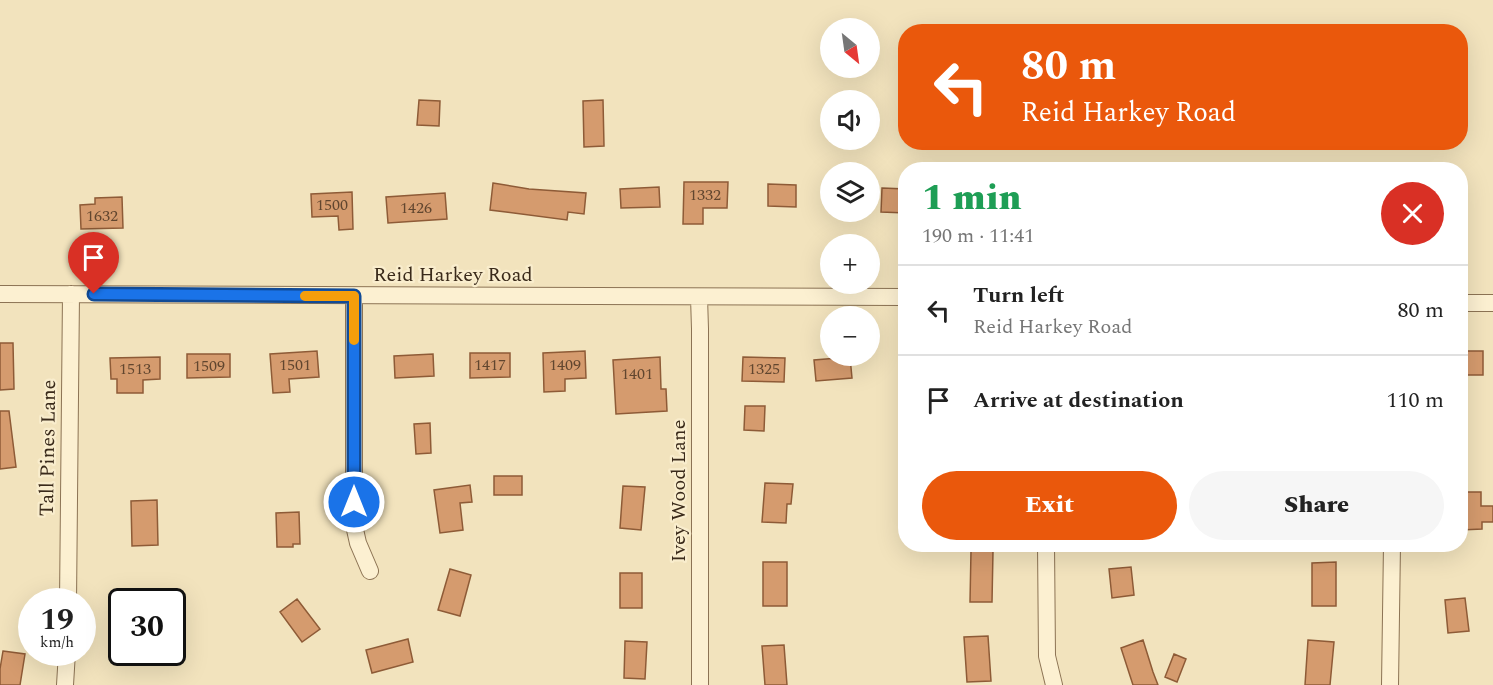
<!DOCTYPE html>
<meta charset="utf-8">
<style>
:root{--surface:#fff;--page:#f6f6f6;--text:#222;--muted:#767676;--line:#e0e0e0;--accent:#ea580c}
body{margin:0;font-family:Spectral,serif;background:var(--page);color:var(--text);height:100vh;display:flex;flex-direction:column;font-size:22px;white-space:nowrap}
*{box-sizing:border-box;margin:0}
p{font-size:20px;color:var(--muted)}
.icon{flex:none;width:33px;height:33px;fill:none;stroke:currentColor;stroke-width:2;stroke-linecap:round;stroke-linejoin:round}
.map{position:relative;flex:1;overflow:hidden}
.drawer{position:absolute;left:898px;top:162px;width:570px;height:390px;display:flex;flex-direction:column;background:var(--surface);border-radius:24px;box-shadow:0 6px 24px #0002}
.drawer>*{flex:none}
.hud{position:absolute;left:898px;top:24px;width:570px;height:126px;border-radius:24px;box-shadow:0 6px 24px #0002;background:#ea580c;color:#fff;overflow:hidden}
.needle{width:39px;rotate:151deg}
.controls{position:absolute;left:820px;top:18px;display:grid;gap:12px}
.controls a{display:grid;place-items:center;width:60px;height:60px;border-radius:50%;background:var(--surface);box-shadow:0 6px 24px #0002;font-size:30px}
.speed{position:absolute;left:18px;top:588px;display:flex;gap:12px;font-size:30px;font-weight:700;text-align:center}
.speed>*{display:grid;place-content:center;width:78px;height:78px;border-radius:50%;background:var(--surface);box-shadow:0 6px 24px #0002;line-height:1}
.speed small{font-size:15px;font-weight:400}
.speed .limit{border:3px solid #111;border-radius:9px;background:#fff;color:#111}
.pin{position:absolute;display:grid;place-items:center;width:51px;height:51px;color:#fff;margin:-62px -26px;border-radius:50% 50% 50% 0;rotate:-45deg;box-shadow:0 0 6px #0007}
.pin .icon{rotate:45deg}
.me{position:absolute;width:66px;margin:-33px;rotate:0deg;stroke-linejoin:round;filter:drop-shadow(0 0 4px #0008)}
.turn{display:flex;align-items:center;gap:21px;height:126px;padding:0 24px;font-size:27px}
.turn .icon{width:78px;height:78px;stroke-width:2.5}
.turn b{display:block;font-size:42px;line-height:51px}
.round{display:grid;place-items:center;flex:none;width:63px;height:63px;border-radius:32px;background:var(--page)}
.overview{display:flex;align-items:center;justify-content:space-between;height:102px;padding:0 24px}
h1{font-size:36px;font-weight:800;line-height:45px;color:#1e9e55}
.button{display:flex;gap:12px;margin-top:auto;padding:12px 24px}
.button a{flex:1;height:69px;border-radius:36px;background:var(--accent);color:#fff;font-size:24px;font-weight:800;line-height:69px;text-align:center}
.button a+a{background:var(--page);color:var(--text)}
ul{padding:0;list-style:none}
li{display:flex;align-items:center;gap:18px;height:90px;padding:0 24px;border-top:2px solid var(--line)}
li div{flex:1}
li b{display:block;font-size:22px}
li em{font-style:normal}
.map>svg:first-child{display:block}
.building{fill:#d59b6e;stroke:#8e5b37;stroke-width:1.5}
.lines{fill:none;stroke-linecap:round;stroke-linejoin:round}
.minor-casing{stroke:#8c7354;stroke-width:18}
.minor{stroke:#fcf0d1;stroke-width:16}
.route-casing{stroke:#114b97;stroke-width:15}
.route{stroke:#1a73e8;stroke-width:10}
.slow{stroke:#f59e0b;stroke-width:10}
.labels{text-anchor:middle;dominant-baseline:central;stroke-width:4.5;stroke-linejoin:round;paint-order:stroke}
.number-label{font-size:16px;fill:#61462f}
.street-label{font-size:20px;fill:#3a2a1a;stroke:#f9edcd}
</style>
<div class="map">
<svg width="1493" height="685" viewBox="0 0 1493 685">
<rect width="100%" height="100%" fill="#f2e3bd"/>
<path class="building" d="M 419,100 L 440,101 L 439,126 L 417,125 Z
M 603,100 L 604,146 L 584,147 L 583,101 Z
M 684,182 L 728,182 L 727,208 L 703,208 L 703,224 L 683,224 Z
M 493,183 L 529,189 L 586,193 L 584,214 L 568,212 L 567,220 L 490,210 Z
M 768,184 L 796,185 L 796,207 L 768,206 Z
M 659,187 L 660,207 L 621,208 L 620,189 Z
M 882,188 L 906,189 L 906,213 L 881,212 Z
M 352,192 L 353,229 L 339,230 L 338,216 L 312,217 L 311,194 Z
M 445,193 L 447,219 L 388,223 L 386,197 Z
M 122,197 L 123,228 L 81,229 L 80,205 L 95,204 L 95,198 Z
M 0,343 L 13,343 L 14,389 L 0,390 Z
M 317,351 L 319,377 L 289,379 L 290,392 L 273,393 L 270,354 Z
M 585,351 L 586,378 L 565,379 L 565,391 L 544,392 L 543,353 Z
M 1461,351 L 1483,351 L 1483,375 L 1461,375 Z
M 470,353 L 510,353 L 510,377 L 470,378 Z
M 187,354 L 230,354 L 230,377 L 187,378 Z
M 433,354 L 434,376 L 395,378 L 394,356 Z
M 160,357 L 160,379 L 143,380 L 143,393 L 117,393 L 117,379 L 111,379 L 110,358 Z
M 660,357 L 661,389 L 666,389 L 667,411 L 616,414 L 613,360 Z
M 743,357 L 785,358 L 784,382 L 742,381 Z
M 850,357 L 852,378 L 816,381 L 814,360 Z
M 745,406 L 765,406 L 764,431 L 744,430 Z
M 0,411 L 9,411 L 16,467 L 0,469 Z
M 430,423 L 431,453 L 416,454 L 414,424 Z
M 494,476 L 522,476 L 522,495 L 494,495 Z
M 765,483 L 793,484 L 791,504 L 787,504 L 786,523 L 762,522 Z
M 470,485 L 472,502 L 460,503 L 463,530 L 440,533 L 434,490 Z
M 623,486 L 645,487 L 641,530 L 620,528 Z
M 1461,492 L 1481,492 L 1481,506 L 1493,506 L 1493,522 L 1482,522 L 1482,529 L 1461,530 Z
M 157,500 L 158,545 L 132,546 L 131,501 Z
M 299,512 L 300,544 L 293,544 L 293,547 L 277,547 L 276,513 Z
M 971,551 L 993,551 L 992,602 L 970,602 Z
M 763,562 L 787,562 L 787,606 L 763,606 Z
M 1336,562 L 1336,606 L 1312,606 L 1312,563 Z
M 1131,567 L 1134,595 L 1112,598 L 1109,569 Z
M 450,569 L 471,575 L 460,616 L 438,610 Z
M 620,573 L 642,573 L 642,608 L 620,608 Z
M 1465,598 L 1469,631 L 1448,633 L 1445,600 Z
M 297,599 L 320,629 L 302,642 L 280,612 Z
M 988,636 L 991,681 L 967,682 L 964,637 Z
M 408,639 L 413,662 L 372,673 L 366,650 Z
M 1143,640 L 1153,672 L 1158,685 L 1133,685 L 1121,648 Z
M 1308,640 L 1334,642 L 1330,685 L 1305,685 Z
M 625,641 L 647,642 L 645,679 L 624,678 Z
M 784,645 L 787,685 L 765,685 L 762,646 Z
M 3,651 L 25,654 L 20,685 L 0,685 L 0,669 Z
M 1174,654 L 1186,659 L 1177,682 L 1165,677 Z"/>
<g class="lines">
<defs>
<path id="minor" d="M 0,294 L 906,297
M 354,296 L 354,525 L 358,543 L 370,571
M 699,297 L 700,329 L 700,685
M 1461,303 L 1493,303
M 1046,544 L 1047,656 L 1054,685
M 68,602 L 71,294
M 65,685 L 67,652
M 1390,685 L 1392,544"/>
</defs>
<use href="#minor" class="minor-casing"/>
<use href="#minor" class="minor"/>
</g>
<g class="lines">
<defs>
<path id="route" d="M 94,294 L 354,296 L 354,502"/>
</defs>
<use href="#route" class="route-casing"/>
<use href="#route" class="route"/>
<path class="slow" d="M 305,296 L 354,296 L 354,340"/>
</g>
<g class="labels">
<g class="number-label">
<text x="705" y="195">1332</text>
<text x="332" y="205">1500</text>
<text x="416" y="208">1426</text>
<text x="102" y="216">1632</text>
<text x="295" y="365">1501</text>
<text x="490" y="365">1417</text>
<text x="565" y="365">1409</text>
<text x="209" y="366">1509</text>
<text x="135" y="369">1513</text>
<text x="764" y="369">1325</text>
<text x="637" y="374">1401</text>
</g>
<g class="street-label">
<text x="453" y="275">Reid Harkey Road</text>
<text transform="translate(48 448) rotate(-89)">Tall Pines Lane</text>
<text transform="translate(679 491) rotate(-90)">Ivey Wood Lane</text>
</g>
</g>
</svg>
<div class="controls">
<a><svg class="needle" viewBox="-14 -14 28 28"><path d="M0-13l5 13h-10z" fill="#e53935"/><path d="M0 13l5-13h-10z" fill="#767676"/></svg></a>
<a><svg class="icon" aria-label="sound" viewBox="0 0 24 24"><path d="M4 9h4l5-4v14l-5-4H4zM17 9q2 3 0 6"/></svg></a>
<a><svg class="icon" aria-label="layers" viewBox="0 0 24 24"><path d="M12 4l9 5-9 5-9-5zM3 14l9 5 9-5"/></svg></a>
<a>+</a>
<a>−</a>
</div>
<div class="speed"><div>19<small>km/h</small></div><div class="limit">30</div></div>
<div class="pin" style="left:94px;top:294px;background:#d93025"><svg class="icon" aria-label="arrive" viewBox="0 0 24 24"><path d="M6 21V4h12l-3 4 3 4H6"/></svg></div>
<svg class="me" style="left:354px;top:502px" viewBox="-20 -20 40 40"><circle r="17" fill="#1a73e8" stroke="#fff" stroke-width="3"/><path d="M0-11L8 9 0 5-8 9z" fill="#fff"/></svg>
<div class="hud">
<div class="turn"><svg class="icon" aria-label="left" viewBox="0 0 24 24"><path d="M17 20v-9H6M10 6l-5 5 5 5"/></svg><div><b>80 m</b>Reid Harkey Road</div></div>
</div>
<section class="drawer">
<div class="overview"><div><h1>1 min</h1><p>190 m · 11:41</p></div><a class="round" style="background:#d93025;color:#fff"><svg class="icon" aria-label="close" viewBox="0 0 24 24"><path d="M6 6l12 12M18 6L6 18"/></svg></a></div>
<ul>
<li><svg class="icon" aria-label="left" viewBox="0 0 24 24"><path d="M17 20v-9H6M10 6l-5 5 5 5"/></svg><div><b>Turn left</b><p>Reid Harkey Road</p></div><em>80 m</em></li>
<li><svg class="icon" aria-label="arrive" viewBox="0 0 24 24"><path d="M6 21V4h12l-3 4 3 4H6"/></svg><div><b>Arrive at destination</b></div><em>110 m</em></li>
</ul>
<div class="button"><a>Exit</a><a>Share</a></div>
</section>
</div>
